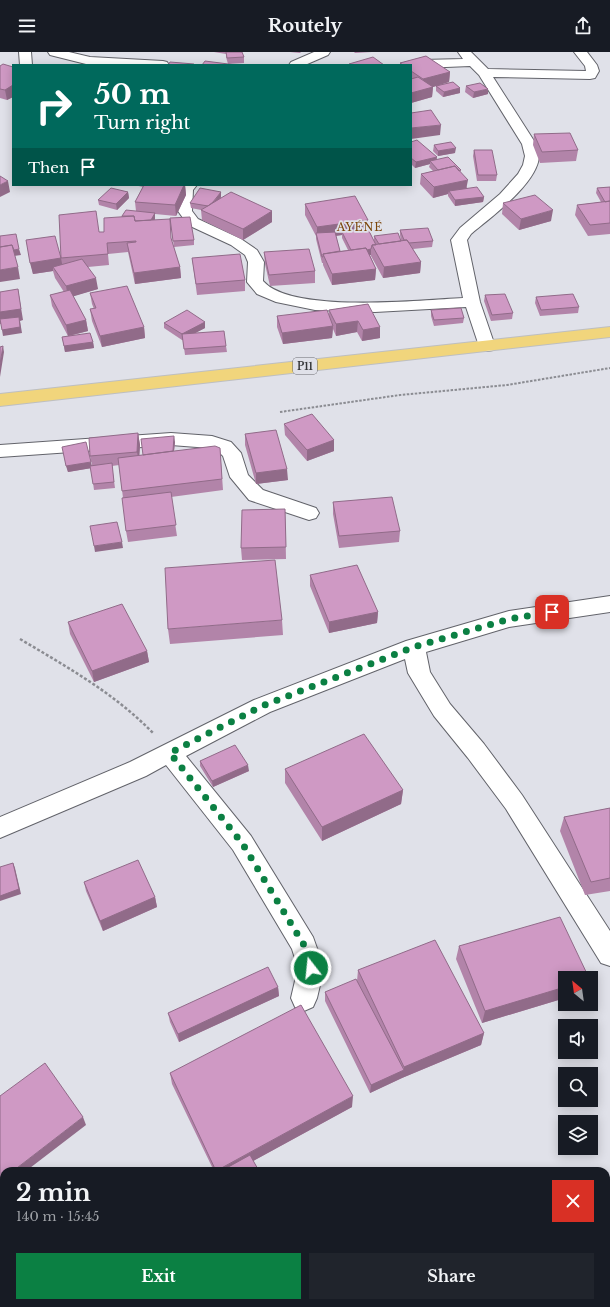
<!DOCTYPE html>
<meta charset="utf-8">
<style>
:root{--surface:#171b24;--page:#20242c;--text:#f1f3f6;--muted:#9ea1a6;--accent:#0b8043}
body{margin:0;font-family:"Libre Baskerville",serif;background:var(--page);color:var(--text);height:100vh;display:flex;flex-direction:column;font-size:15px;white-space:nowrap}
*{box-sizing:border-box;margin:0}
p{font-size:13px;color:var(--muted)}
.icon{flex:none;width:22px;height:22px;fill:none;stroke:currentColor;stroke-width:2;stroke-linecap:round;stroke-linejoin:round}
.map{position:relative;flex:1;overflow:hidden}
.drawer{position:absolute;left:0px;top:1115px;width:610px;height:140px;display:flex;flex-direction:column;background:var(--surface);border-radius:12px 12px 0 0;box-shadow:0 2px 10px #0003}
.drawer>*{flex:none}
.hud{position:absolute;left:12px;top:12px;width:400px;height:122px;border-radius:0px;box-shadow:0 2px 10px #0003;background:#00695c;color:#fff;overflow:hidden}
.needle{width:26px;rotate:331deg}
.fabs{position:absolute;left:558px;top:919px;display:grid;gap:8px}
.fabs a{display:grid;place-items:center;width:40px;height:40px;border-radius:0px;background:var(--surface);box-shadow:0 2px 10px #0003;font-size:20px}
.pin{position:absolute;display:grid;place-items:center;width:34px;height:34px;color:#fff;margin:-17px;border-radius:8px;box-shadow:0 2px 6px #0006}
.me{position:absolute;width:44px;margin:-22px;rotate:344deg;stroke-linejoin:round;filter:drop-shadow(0 0 3px #0008)}
.turn{display:flex;align-items:center;gap:14px;height:84px;padding:0 16px;font-size:18px}
.turn .icon{width:52px;height:52px;stroke-width:2.5}
.turn b{display:block;font-size:28px;line-height:34px}
.then{display:flex;align-items:center;height:38px;padding:0 16px;background:#0003;gap:8px;font-size:15px}
.round{display:grid;place-items:center;flex:none;width:42px;height:42px;border-radius:0px;background:var(--page)}
.overview{display:flex;align-items:center;justify-content:space-between;height:68px;padding:0 16px}
h1{font-size:24px;font-weight:700;line-height:30px}
.action{display:flex;gap:8px;margin-top:auto;padding:8px 16px}
.action a{flex:1;height:46px;border-radius:0px;background:var(--accent);color:#fff;font-size:16px;font-weight:700;line-height:46px;text-align:center}
.action a+a{background:var(--page);color:var(--text)}
header{display:flex;justify-content:space-between;align-items:center;height:52px;padding:0 16px;background:var(--surface);font-size:18px;font-weight:700}
.map>svg:first-child{display:block}
.lines{fill:none;stroke-linecap:round;stroke-linejoin:round}
.minor-casing{stroke:#62636a;stroke-width:2}
.major-casing{stroke:#bebfc0;stroke-width:2}
.path-far1{stroke:#8b8c92;stroke-width:2;stroke-dasharray:2.5 1.5;stroke-linecap:butt}
.path{stroke:#8b8c92;stroke-width:2.5;stroke-dasharray:3 2;stroke-linecap:butt}
.minor{fill:#fff;fill-rule:evenodd}
.major{fill:#f1d57c;fill-rule:evenodd}
.wall{fill:#b284a9;fill-rule:evenodd}
.shaded-wall{fill:#916b89}
.building{fill:#cf99c4;stroke:#916b89}
.route{stroke:#0b8043;stroke-width:7;stroke-dasharray:0 12.6}
.labels{text-anchor:middle;dominant-baseline:central;stroke-width:3.5;stroke-linejoin:round;paint-order:stroke}
.shield{fill:#e0e1e9;stroke:#68696e;stroke-width:1}
.shield-label{font-size:10px;font-weight:bold;fill:#353639}
.far-quarter-label{font-size:11px;letter-spacing:1px;fill:#7b4508;stroke:#e0e1e9}
</style>
<header><svg class="icon" aria-label="menu" viewBox="0 0 24 24"><path d="M4 6h16M4 12h16M4 18h16"/></svg>Routely<svg class="icon" aria-label="share" viewBox="0 0 24 24"><path d="M12 15V3M7 8l5-5 5 5M5 13v7h14v-7"/></svg></header>
<div class="map">
<svg width="610" height="1255" viewBox="0 0 610 1255">
<rect width="100%" height="100%" fill="#e0e1e9"/>
<g class="lines">
<defs>
<path id="minor" d="M 19,0 L 31,0 L 32,13 L 20,13 Z
M 48,0 L 69,0 L 90,5 L 163,9 L 167,10 L 169,13 L 90,13 L 50,3 Z
M 314,0 L 330,0 L 328,3 L 305,13 L 289,13 L 291,10 Z
M 458,0 L 471,0 L 488,17 L 586,19 L 585,14 L 574,0 L 587,0 L 597,13 L 599,19 L 595,26 L 590,27 L 493,25 L 536,92 C 537,96 539,100 539,104 C 538,131 490,166 471,182 L 467,188 L 480,250 L 495,294 L 493,298 L 487,299 L 481,298 L 479,294 L 466,255 L 375,260 L 315,258 L 276,250 L 257,242 L 247,230 L 248,210 L 245,203 L 231,193 L 188,173 L 178,159 L 179,137 L 181,134 L 197,133 L 193,138 L 192,159 L 198,167 L 241,187 L 257,198 L 264,210 L 263,229 C 292,262 420,248 463,246 L 451,188 L 460,176 L 500,142 L 518,122 L 523,113 L 525,104 L 522,92 L 479,23 L 470,14 L 422,16 L 411,18 L 411,13 L 405,13 L 407,11 L 422,8 L 463,7 Z
M 171,381 L 212,384 L 231,390 L 241,401 L 248,423 L 263,438 L 316,456 L 319,461 L 316,466 L 309,468 L 249,448 L 230,425 L 223,404 L 217,398 L 210,396 L 171,393 L 0,405 L 0,393 Z
M 610,544 L 610,560 L 509,575 L 426,600 L 430,620 L 450,652 L 484,692 L 522,743 L 610,879 L 610,914 L 601,911 L 506,757 L 468,706 L 434,664 L 408,621 L 405,607 L 270,660 L 186,704 L 251,784 L 313,885 L 324,916 L 317,946 L 313,955 L 304,959 L 295,955 L 291,946 L 298,916 L 292,897 L 233,798 L 166,713 L 146,724 L 0,786 L 0,765 L 130,710 L 254,648 L 406,589 L 509,559 Z"/>
<path id="major" d="M 610,275 L 610,285 L 0,354 L 0,342 Z"/>
</defs>
<use href="#minor" class="minor-casing"/>
<use href="#major" class="major-casing"/>
<path class="path-far1" d="M 280,360 L 400,343 L 507,333 L 610,316"/>
<path class="path" d="M 20,587 C 67,615 114,641 153,681"/>
<use href="#minor" class="minor"/>
<use href="#major" class="major"/>
</g>
<path class="wall" d="M 214,0 L 242,0 L 244,5 L 244,11 L 228,12 L 226,5 L 226,2 Z
M 290,0 L 301,0 L 300,1 Z
M 354,0 L 372,0 L 355,1 Z
M 426,4 L 450,20 L 449,30 L 438,33 L 453,30 L 460,36 L 460,41 L 443,45 L 436,39 L 436,34 L 433,35 L 432,45 L 411,51 L 411,13 L 400,13 L 400,11 Z
M 0,14 L 13,15 L 13,45 L 7,48 L 0,46 Z
M 466,34 L 488,42 L 473,46 L 465,40 Z
M 534,82 L 578,98 L 576,109 L 540,111 L 533,93 Z
M 411,90 L 437,105 L 436,108 L 461,118 L 460,120 L 467,136 L 484,145 L 483,150 L 455,154 L 448,144 L 448,142 L 433,146 L 420,132 L 421,122 L 433,119 L 429,115 L 430,112 L 415,116 L 411,112 Z
M 434,93 L 455,101 L 438,104 L 433,99 Z
M 474,98 L 497,123 L 496,129 L 477,129 L 473,104 Z
M 134,133 L 185,133 L 186,143 L 176,164 L 155,162 L 155,168 L 171,187 L 180,215 L 181,226 L 135,232 L 128,200 L 108,202 L 109,213 L 88,215 L 98,237 L 73,244 L 86,268 L 88,279 L 73,283 L 93,290 L 94,296 L 65,300 L 62,285 L 68,284 L 52,254 L 50,243 L 64,240 L 55,226 L 53,219 L 33,222 L 26,188 L 61,206 L 99,180 L 104,180 L 122,164 L 136,159 L 135,150 L 143,135 Z
M 610,135 L 610,182 L 588,184 L 575,163 L 577,153 L 601,150 L 596,141 L 597,136 Z
M 128,140 L 129,146 L 117,158 L 99,153 L 98,148 Z
M 221,140 L 221,146 L 272,159 L 272,170 L 243,188 L 202,168 L 201,158 L 191,156 L 190,151 Z
M 503,151 L 551,169 L 519,178 L 502,162 Z
M 305,152 L 368,177 L 374,189 L 374,184 L 401,189 L 400,183 L 400,178 L 433,189 L 432,195 L 413,197 L 421,210 L 420,221 L 383,226 L 371,204 L 371,203 L 370,203 L 376,217 L 375,228 L 332,233 L 323,213 L 323,211 L 322,211 L 316,187 L 316,184 L 305,163 ZM 342,183 L 342,186 L 348,198 L 340,199 L 336,184 Z
M 170,166 L 194,188 L 194,193 L 174,195 Z
M 264,200 L 315,219 L 315,231 L 270,234 L 265,212 Z
M 192,206 L 245,228 L 245,239 L 197,243 Z
M 90,241 L 144,275 L 145,286 L 102,295 L 92,269 L 90,257 L 94,257 L 92,252 Z
M 485,243 L 513,261 L 512,267 L 491,269 L 484,249 Z
M 536,245 L 579,255 L 578,261 L 540,264 L 535,251 Z
M 368,252 L 380,286 L 362,289 L 357,280 L 336,284 L 333,277 L 332,286 L 283,292 L 277,275 L 277,264 L 329,264 L 329,258 Z
M 431,258 L 464,266 L 463,271 L 434,274 L 431,264 Z
M 205,270 L 205,276 L 195,281 L 226,294 L 227,300 L 185,303 L 183,288 L 182,288 L 164,276 L 164,271 Z
M 284,372 L 334,388 L 334,399 L 307,409 L 285,383 Z
M 138,381 L 140,393 L 139,403 L 143,403 L 175,390 L 174,399 L 220,396 L 223,438 L 171,445 L 177,484 L 128,490 L 126,479 L 123,446 L 119,413 L 112,414 L 115,436 L 94,438 L 91,416 L 68,420 L 62,395 L 92,413 L 90,404 Z
M 245,382 L 288,428 L 256,432 L 245,393 Z
M 333,450 L 400,479 L 399,490 L 339,496 L 333,462 Z
M 285,457 L 286,507 L 242,508 L 241,496 Z
M 310,523 L 378,560 L 377,571 L 329,581 L 310,534 Z
M 282,568 L 283,583 L 170,592 L 168,577 Z
M 68,570 L 147,599 L 149,610 L 94,630 L 70,582 Z
M 200,709 L 249,719 L 213,735 L 200,714 Z
M 285,717 L 403,738 L 401,752 L 322,789 L 285,731 Z
M 610,756 L 610,839 L 585,843 L 560,779 L 564,765 Z
M 84,830 L 155,845 L 157,855 L 103,879 L 86,839 Z
M 459,894 L 565,926 L 565,946 L 482,971 L 456,907 Z
M 358,918 L 484,981 L 481,993 L 402,1026 L 370,1041 L 325,949 L 325,940 L 357,929 Z
M 278,935 L 279,944 L 179,990 L 170,970 L 168,961 Z
M 170,1021 L 352,1055 L 253,1109 L 259,1119 L 210,1119 L 213,1117 L 172,1032 Z"/>
<path class="shaded-wall" d="M 450,20 L 449,30 L 433,35 L 432,45 L 411,51 L 411,41 L 422,38 L 423,27 Z
M 13,33 L 13,45 L 7,48 L 5,38 Z
M 460,36 L 460,41 L 443,45 L 444,40 Z
M 488,37 L 488,42 L 473,46 L 474,40 Z
M 441,73 L 440,83 L 411,87 L 411,76 Z
M 456,96 L 455,101 L 438,104 L 438,99 Z
M 437,105 L 436,111 L 430,109 L 430,112 L 415,116 L 416,110 Z
M 468,128 L 466,138 L 449,139 L 448,142 L 433,146 L 434,135 Z
M 8,129 L 10,140 L 0,145 L 0,133 Z
M 184,133 L 185,133 L 186,143 L 176,164 L 175,153 Z
M 128,140 L 129,146 L 117,158 L 116,152 Z
M 221,140 L 221,145 L 211,160 L 211,154 Z
M 484,145 L 483,150 L 455,154 L 455,148 Z
M 553,158 L 551,169 L 519,178 L 521,167 Z
M 272,159 L 272,170 L 243,188 L 243,177 Z
M 155,161 L 155,167 L 150,177 L 149,171 Z
M 368,168 L 368,179 L 342,180 L 342,183 L 317,186 L 317,175 Z
M 19,197 L 21,203 L 0,206 L 0,200 Z
M 371,197 L 371,203 L 351,206 L 352,200 Z
M 61,206 L 63,217 L 53,215 L 53,219 L 33,222 L 30,211 Z
M 421,210 L 420,221 L 383,226 L 384,215 Z
M 18,215 L 20,227 L 0,230 L 0,218 Z
M 180,215 L 181,226 L 135,232 L 134,221 Z
M 376,217 L 375,228 L 332,233 L 332,222 Z
M 96,226 L 98,237 L 68,246 L 66,234 Z
M 18,237 L 23,268 L 20,269 L 22,281 L 3,284 L 2,278 L 19,269 L 0,272 L 0,260 Z
M 86,268 L 88,279 L 68,284 L 66,273 Z
M 358,269 L 357,280 L 336,284 L 336,272 Z
M 205,270 L 205,276 L 182,288 L 182,282 Z
M 333,274 L 332,286 L 283,292 L 282,281 Z
M 144,275 L 145,286 L 102,295 L 100,284 Z
M 380,275 L 380,286 L 362,289 L 363,278 Z
M 93,290 L 94,296 L 65,300 L 64,294 Z
M 3,294 L 4,300 L 0,325 L 0,312 Z
M 138,381 L 140,393 L 139,411 L 137,400 Z
M 174,384 L 175,390 L 173,408 L 172,402 Z
M 334,388 L 334,399 L 307,409 L 307,398 Z
M 91,410 L 92,416 L 68,420 L 66,414 Z
M 287,417 L 288,428 L 256,432 L 256,421 Z
M 122,490 L 123,496 L 95,500 L 94,494 Z
M 378,560 L 377,571 L 329,581 L 329,570 Z
M 147,599 L 149,610 L 94,630 L 92,619 Z
M 248,713 L 249,719 L 213,735 L 212,729 Z
M 403,738 L 401,752 L 322,789 L 322,775 Z
M 13,811 L 15,816 L 21,842 L 0,849 L 0,844 Z
M 155,845 L 157,855 L 103,879 L 100,869 Z
M 278,935 L 279,944 L 179,990 L 178,982 Z
M 565,935 L 565,946 L 482,971 L 485,959 Z
M 484,981 L 481,993 L 402,1026 L 404,1015 Z
M 404,1018 L 402,1026 L 370,1041 L 371,1033 Z
M 353,1044 L 352,1055 L 235,1119 L 217,1119 Z
M 83,1065 L 86,1073 L 26,1119 L 13,1119 Z
M 4,1126 L 4,1136 L 0,1139 L 0,1129 Z
M 4,1226 L 4,1241 L 0,1249 L 0,1234 Z"/>
<path class="building" d="M 226,0 L 242,0 L 244,5 L 227,6 Z
M 426,4 L 450,20 L 423,27 L 411,19 L 411,13 L 403,13 L 400,11 Z
M 373,5 L 384,13 L 351,13 L 349,12 Z
M 205,9 L 236,13 L 202,13 Z
M 170,10 L 194,12 L 194,13 L 168,13 Z
M 3,12 L 13,15 L 13,33 L 5,38 L 0,37 L 0,14 Z
M 418,25 L 433,35 L 411,41 L 411,27 Z
M 453,30 L 460,36 L 444,40 L 436,34 Z
M 480,31 L 488,37 L 474,40 L 466,34 Z
M 431,58 L 441,73 L 411,76 L 411,61 Z
M 570,81 L 578,98 L 542,100 L 534,82 Z
M 417,88 L 437,105 L 416,110 L 411,106 L 411,90 Z
M 451,90 L 456,96 L 438,99 L 434,93 Z
M 474,98 L 492,98 L 497,123 L 478,123 Z
M 448,105 L 461,118 L 459,119 L 455,114 L 438,118 L 430,109 Z
M 455,114 L 468,128 L 434,135 L 421,122 Z
M 0,124 L 8,129 L 0,133 Z
M 144,133 L 184,133 L 175,153 L 135,150 Z
M 477,135 L 484,145 L 455,148 L 449,139 Z
M 610,135 L 610,149 L 605,150 L 597,136 Z
M 111,136 L 128,140 L 116,152 L 98,148 Z
M 200,136 L 221,140 L 213,150 L 208,154 L 190,151 Z
M 231,140 L 272,159 L 243,177 L 201,158 Z
M 535,143 L 553,158 L 521,167 L 503,151 Z
M 355,144 L 368,168 L 317,175 L 305,152 Z
M 610,149 L 610,171 L 590,173 L 577,153 Z
M 126,158 L 155,161 L 151,168 L 135,169 L 134,164 L 122,164 Z
M 96,159 L 99,180 L 104,180 L 104,166 L 134,164 L 135,169 L 170,167 L 171,186 L 180,215 L 134,221 L 127,191 L 136,190 L 136,189 L 107,191 L 108,202 L 61,206 L 59,163 Z
M 190,165 L 194,188 L 173,189 L 170,166 Z
M 428,176 L 433,189 L 409,191 L 407,188 L 404,188 L 400,178 Z
M 368,177 L 376,193 L 372,193 L 371,197 L 367,198 L 366,196 L 351,198 L 342,180 Z
M 335,180 L 340,199 L 323,202 L 323,205 L 322,205 L 316,181 Z
M 398,181 L 401,189 L 379,192 L 374,184 Z
M 16,182 L 19,197 L 14,198 L 12,193 L 0,195 L 0,184 Z
M 55,184 L 61,206 L 30,211 L 26,188 Z
M 407,188 L 421,210 L 384,215 L 372,193 Z
M 12,193 L 18,215 L 0,218 L 0,195 Z
M 366,196 L 376,217 L 332,222 L 323,202 Z
M 309,197 L 315,219 L 269,223 L 264,200 Z
M 240,202 L 245,228 L 196,232 L 192,206 Z
M 82,207 L 96,226 L 66,234 L 53,215 Z
M 127,234 L 144,275 L 100,284 L 90,257 L 96,256 L 90,241 Z
M 18,237 L 21,257 L 0,260 L 0,240 Z
M 70,238 L 86,268 L 66,273 L 50,243 Z
M 505,242 L 513,261 L 492,263 L 485,243 Z
M 573,242 L 579,255 L 541,258 L 536,245 Z
M 368,252 L 380,275 L 363,278 L 358,269 L 336,272 L 329,258 Z
M 461,256 L 464,266 L 434,268 L 431,258 Z
M 187,258 L 205,270 L 182,282 L 164,271 Z
M 327,258 L 333,274 L 282,281 L 277,264 Z
M 19,265 L 20,275 L 2,278 L 0,267 Z
M 224,279 L 226,294 L 184,297 L 182,282 Z
M 90,281 L 93,290 L 64,294 L 62,285 Z
M 3,294 L 0,312 L 0,295 Z
M 312,362 L 334,388 L 307,398 L 284,372 Z
M 276,378 L 287,417 L 256,421 L 245,382 Z
M 138,381 L 137,400 L 90,404 L 89,386 Z
M 174,384 L 173,399 L 143,403 L 141,387 Z
M 86,390 L 91,410 L 66,414 L 62,395 Z
M 215,394 L 220,396 L 222,427 L 122,439 L 118,406 Z
M 112,411 L 114,430 L 93,432 L 90,414 Z
M 171,440 L 176,473 L 126,479 L 122,446 Z
M 392,445 L 400,479 L 339,484 L 333,450 Z
M 285,457 L 286,495 L 241,496 L 242,458 Z
M 117,470 L 122,490 L 94,494 L 90,474 Z
M 275,508 L 282,568 L 168,577 L 165,516 Z
M 357,513 L 378,560 L 329,570 L 310,523 Z
M 122,552 L 147,599 L 92,619 L 68,570 Z
M 364,682 L 403,738 L 322,775 L 285,717 Z
M 235,693 L 248,713 L 212,729 L 200,709 Z
M 610,756 L 610,826 L 591,830 L 564,765 Z
M 138,808 L 155,845 L 100,869 L 84,830 Z
M 13,811 L 19,837 L 0,844 L 0,815 Z
M 560,865 L 589,926 L 565,926 L 565,935 L 485,959 L 459,894 Z
M 435,888 L 484,981 L 404,1015 L 358,918 Z
M 268,915 L 278,935 L 178,982 L 168,961 Z
M 356,927 L 404,1018 L 371,1033 L 325,940 Z
M 301,953 L 353,1044 L 216,1119 L 170,1021 Z
M 45,1011 L 83,1065 L 13,1119 L 4,1119 L 4,1126 L 0,1129 L 0,1044 Z
M 250,1103 L 259,1119 L 221,1119 Z
M 215,1116 L 216,1119 L 210,1119 Z
M 0,1171 L 4,1173 L 4,1226 L 0,1234 Z
M 12,1251 L 50,1251 L 58,1255 L 10,1255 Z
M 70,1252 L 80,1255 L 69,1255 Z"/>
<g class="lines">
<path class="route" d="M 311,916 L 304,893 L 242,791 L 170,701 L 262,654 L 414,595 L 509,567 L 552,560"/>
</g>
<g class="labels">
<rect class="shield" x="293" y="306" width="24" height="16" rx="3"/>
<g class="shield-label">
<text x="305" y="314">P11</text>
</g>
<g class="far-quarter-label">
<text x="360" y="175">AYÉNÉ</text>
</g>
</g>
</svg>
<div class="fabs">
<a><svg class="needle" viewBox="-14 -14 28 28"><path d="M0-13l5 13h-10z" fill="#e53935"/><path d="M0 13l5-13h-10z" fill="#9ea1a6"/></svg></a>
<a><svg class="icon" aria-label="sound" viewBox="0 0 24 24"><path d="M4 9h4l5-4v14l-5-4H4zM17 9q2 3 0 6"/></svg></a>
<a><svg class="icon" aria-label="search" viewBox="0 0 24 24"><circle cx="10" cy="10" r="6"/><path d="M15 15l6 6"/></svg></a>
<a><svg class="icon" aria-label="layers" viewBox="0 0 24 24"><path d="M12 4l9 5-9 5-9-5zM3 14l9 5 9-5"/></svg></a>
</div>
<div class="pin" style="left:552px;top:560px;background:#d93025"><svg class="icon" aria-label="arrive" viewBox="0 0 24 24"><path d="M6 21V4h12l-3 4 3 4H6"/></svg></div>
<svg class="me" style="left:311px;top:916px" viewBox="-20 -20 40 40"><circle r="17" fill="#0b8043" stroke="#fff" stroke-width="3"/><path d="M0-11L8 9 0 5-8 9z" fill="#fff"/></svg>
<div class="hud">
<div class="turn"><svg class="icon" aria-label="right" viewBox="0 0 24 24"><path d="M7 20v-9h11M14 6l5 5-5 5"/></svg><div><b>50 m</b>Turn right</div></div>
<div class="then">Then<svg class="icon" aria-label="arrive" viewBox="0 0 24 24"><path d="M6 21V4h12l-3 4 3 4H6"/></svg></div>
</div>
<section class="drawer">
<div class="overview"><div><h1>2 min</h1><p>140 m · 15:45</p></div><a class="round" style="background:#d93025;color:#fff"><svg class="icon" aria-label="close" viewBox="0 0 24 24"><path d="M6 6l12 12M18 6L6 18"/></svg></a></div>
<div class="action"><a>Exit</a><a>Share</a></div>
</section>
</div>
